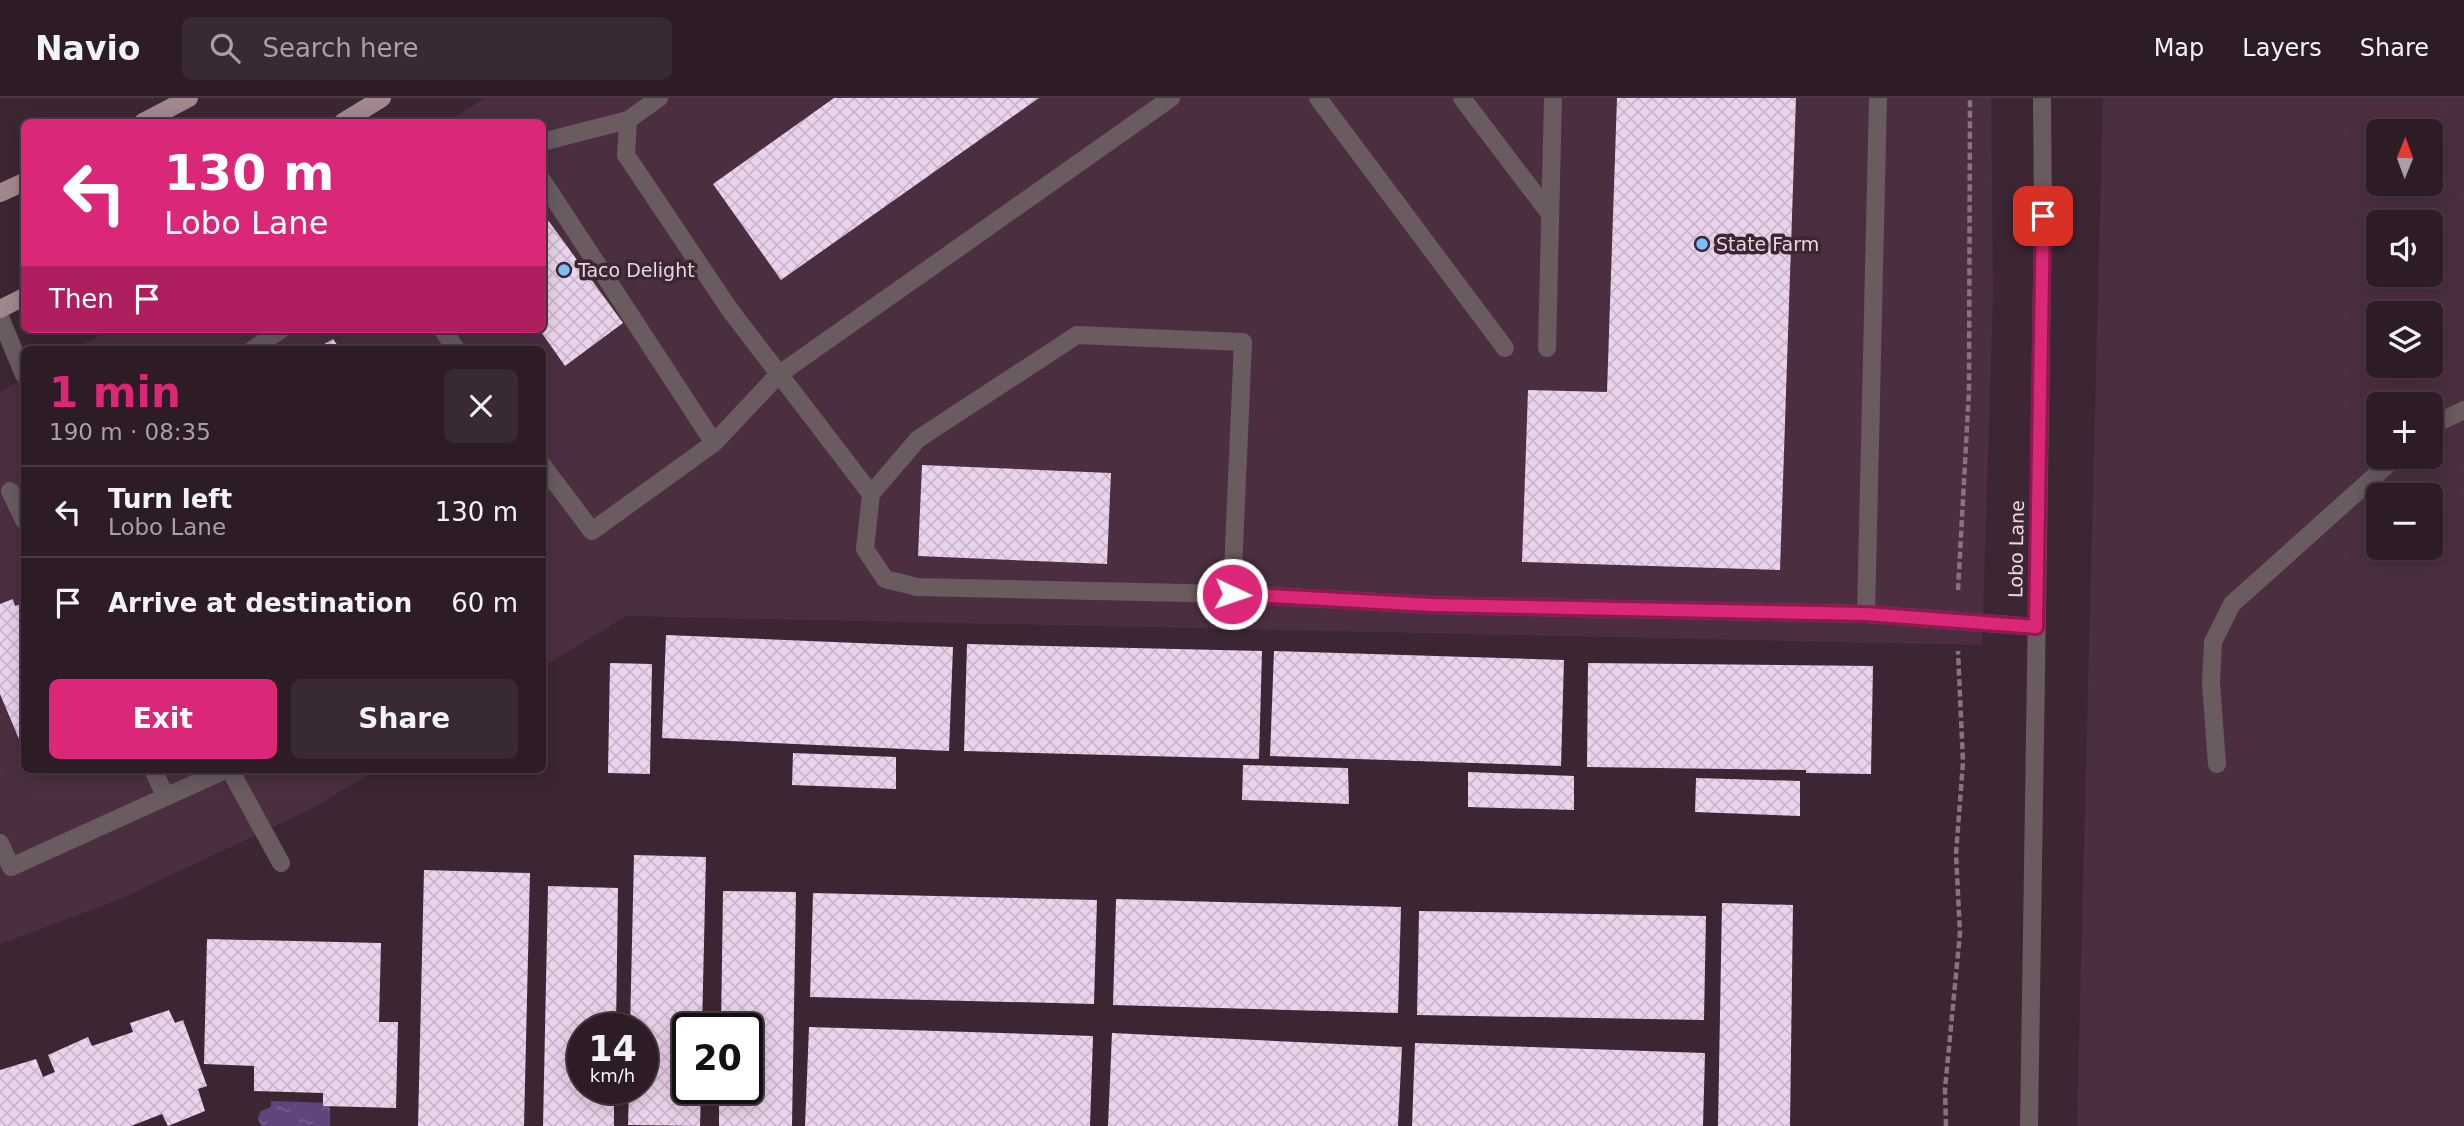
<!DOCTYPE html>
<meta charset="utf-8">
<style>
:root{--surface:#2d1c26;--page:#392932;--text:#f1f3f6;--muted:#a7a1a7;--line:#483a43;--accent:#db2777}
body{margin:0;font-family:"DejaVu Sans",sans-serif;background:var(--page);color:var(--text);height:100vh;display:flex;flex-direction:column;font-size:26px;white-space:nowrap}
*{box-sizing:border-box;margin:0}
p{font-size:23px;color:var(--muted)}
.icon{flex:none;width:38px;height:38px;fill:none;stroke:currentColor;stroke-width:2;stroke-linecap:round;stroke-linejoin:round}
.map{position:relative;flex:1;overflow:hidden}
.drawer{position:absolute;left:21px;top:248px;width:525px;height:427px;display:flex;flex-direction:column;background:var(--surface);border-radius:10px;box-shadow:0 4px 18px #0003,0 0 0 2px var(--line)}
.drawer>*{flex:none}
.banner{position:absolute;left:21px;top:21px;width:525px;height:214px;border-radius:10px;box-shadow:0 4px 18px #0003,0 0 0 2px var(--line);background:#db2777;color:#fff;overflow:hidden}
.needle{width:46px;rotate:1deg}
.controls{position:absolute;left:2366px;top:21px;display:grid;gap:14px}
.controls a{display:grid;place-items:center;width:77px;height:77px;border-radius:10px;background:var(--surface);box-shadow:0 4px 18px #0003,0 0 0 2px var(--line);font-size:35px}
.speed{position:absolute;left:567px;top:915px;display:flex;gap:14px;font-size:35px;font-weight:700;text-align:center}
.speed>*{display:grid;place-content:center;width:91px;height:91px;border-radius:50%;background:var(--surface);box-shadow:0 4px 18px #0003,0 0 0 2px var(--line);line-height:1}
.speed small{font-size:18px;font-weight:400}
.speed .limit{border:4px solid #111;border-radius:10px;background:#fff;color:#111}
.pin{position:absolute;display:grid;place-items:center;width:60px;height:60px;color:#fff;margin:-30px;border-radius:14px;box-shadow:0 4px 10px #0006}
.me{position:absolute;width:77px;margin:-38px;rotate:93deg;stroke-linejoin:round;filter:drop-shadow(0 0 5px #0008)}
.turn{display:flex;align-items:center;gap:24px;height:147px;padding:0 28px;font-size:32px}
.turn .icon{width:91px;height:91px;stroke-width:2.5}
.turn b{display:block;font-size:49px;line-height:60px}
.then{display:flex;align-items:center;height:66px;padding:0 28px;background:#0003;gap:14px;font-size:26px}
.round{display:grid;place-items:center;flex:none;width:74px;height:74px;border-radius:10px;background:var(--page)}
.summary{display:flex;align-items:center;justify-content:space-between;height:119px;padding:0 28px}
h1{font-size:42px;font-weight:700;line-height:52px;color:var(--accent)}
.action{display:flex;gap:14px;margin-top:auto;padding:14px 28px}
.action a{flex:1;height:80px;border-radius:10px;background:var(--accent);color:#fff;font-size:28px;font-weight:700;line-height:80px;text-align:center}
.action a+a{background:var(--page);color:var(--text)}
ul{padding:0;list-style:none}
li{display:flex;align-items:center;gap:21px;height:91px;padding:0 28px;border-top:2px solid var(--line)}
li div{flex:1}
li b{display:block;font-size:26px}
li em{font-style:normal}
header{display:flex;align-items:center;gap:42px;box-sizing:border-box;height:98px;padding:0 35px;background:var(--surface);border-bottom:2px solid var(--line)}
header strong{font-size:33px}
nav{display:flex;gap:38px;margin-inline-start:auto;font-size:24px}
.search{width:490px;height:63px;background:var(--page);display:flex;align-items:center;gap:18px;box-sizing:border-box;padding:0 24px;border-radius:10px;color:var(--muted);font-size:26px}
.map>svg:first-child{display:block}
.built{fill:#4b2f41;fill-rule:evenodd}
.water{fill:url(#water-ripples)}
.building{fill:url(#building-cross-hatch)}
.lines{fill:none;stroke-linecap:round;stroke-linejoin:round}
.path{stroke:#87747f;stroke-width:4.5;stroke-dasharray:7 3.5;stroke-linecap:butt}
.service{stroke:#695b5f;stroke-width:18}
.tertiary{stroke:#695b5f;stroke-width:18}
.primary{stroke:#a3878e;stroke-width:18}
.route-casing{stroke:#8e194d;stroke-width:18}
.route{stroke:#db2777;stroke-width:12}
.poi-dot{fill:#7bbef8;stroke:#3c2633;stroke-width:2.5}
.labels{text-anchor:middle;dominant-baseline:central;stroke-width:7;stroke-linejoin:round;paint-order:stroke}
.poi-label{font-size:19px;fill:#e7d7e0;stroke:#3c2633;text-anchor:start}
.street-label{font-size:19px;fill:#e7d7e0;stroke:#3c2633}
</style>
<header>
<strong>Navio</strong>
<div class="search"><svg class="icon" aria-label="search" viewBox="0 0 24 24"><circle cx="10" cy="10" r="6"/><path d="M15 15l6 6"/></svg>Search here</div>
<nav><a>Map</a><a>Layers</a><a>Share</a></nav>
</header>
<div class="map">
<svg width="2464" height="1028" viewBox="0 0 2464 1028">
<defs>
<pattern id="water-ripples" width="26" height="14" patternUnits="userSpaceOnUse" patternTransform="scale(1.75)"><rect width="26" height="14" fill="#5e457c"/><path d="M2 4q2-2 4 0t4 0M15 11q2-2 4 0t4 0" fill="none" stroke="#755f8e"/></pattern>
<pattern id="building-cross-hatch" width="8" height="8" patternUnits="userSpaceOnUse" patternTransform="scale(1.75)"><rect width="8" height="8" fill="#ead3ec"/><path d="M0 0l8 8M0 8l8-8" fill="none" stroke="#c9b6ca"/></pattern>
</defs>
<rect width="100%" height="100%" fill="#3c2633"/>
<path class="built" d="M 485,0 L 1991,0 L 1993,196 L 1982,547 L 626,518 L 543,569 L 542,252 L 73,252 L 109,231 L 542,231 L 542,24 L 448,24 Z
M 2103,0 L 2464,0 L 2464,1028 L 2077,1028 ZM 2378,33 L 2431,33 L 2431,86 L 2378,86 ZM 2378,124 L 2431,124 L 2431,177 L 2378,177 ZM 2378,215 L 2431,215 L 2431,268 L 2378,268 ZM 2378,306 L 2431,306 L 2431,359 L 2378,359 ZM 2378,397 L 2431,397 L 2431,450 L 2378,450 Z
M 24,280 L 24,672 L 376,672 L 313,710 L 120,801 L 0,846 L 0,294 Z"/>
<path class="water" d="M 271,1003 L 330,1005 L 330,1028 L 261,1028 L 258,1020 L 261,1013 L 271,1009 Z"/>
<path class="building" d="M 834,0 L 1039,0 L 781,182 L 713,86 Z
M 1617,0 L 1796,0 L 1780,472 L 1522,464 L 1528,292 L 1607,294 Z
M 545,118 L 623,225 L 565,268 L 539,231 L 542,231 L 542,119 Z
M 333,241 L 341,252 L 314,252 Z
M 922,367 L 1111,375 L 1107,466 L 918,458 Z
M 13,501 L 15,508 L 24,505 L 24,653 L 0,596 L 0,506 Z
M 666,537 L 953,549 L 949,653 L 662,640 Z
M 967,546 L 1262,553 L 1259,661 L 964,653 Z
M 1274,553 L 1564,562 L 1561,668 L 1270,658 Z
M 610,565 L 652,566 L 650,676 L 608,675 Z
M 1588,565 L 1873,568 L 1871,676 L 1806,675 L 1806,672 L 1587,669 Z
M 793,655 L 896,659 L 896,691 L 792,687 Z
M 1243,667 L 1348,670 L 1349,706 L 1242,702 Z
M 1468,674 L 1574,678 L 1574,712 L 1468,709 Z
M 1696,680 L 1800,683 L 1800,718 L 1695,714 Z
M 634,757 L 706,759 L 702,931 L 688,931 L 688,990 L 701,990 L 700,1028 L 628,1027 L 629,990 L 642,990 L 642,931 L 630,931 Z
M 424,772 L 530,775 L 524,1028 L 418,1028 Z
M 548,788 L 618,790 L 616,931 L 583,931 L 583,990 L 614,990 L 614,1028 L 543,1028 Z
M 723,793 L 796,794 L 792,1028 L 719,1028 L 719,990 L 747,990 L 747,931 L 721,931 Z
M 813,795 L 1097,802 L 1094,906 L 810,899 Z
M 1116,801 L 1401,809 L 1398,915 L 1113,907 Z
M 1722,805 L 1793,807 L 1790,1028 L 1718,1028 Z
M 1419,813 L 1706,818 L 1704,922 L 1417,917 Z
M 207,841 L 381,845 L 379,924 L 398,924 L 396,1010 L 323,1008 L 323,995 L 254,993 L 254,968 L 204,966 Z
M 169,912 L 175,925 L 183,922 L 207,988 L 198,991 L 205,1013 L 168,1028 L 162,1016 L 131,1028 L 0,1028 L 0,972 L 36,961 L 43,979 L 55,974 L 48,957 L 88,939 L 92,948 L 133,934 L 130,925 Z
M 809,929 L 1093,938 L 1090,1028 L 805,1028 Z
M 1112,935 L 1402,949 L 1398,1028 L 1108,1028 Z
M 1415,945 L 1705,955 L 1703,1028 L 1412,1028 Z"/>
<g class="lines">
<path class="path" d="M 1958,492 L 1969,293 L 1970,0
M 1946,1028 L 1945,991 L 1960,835 L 1956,756 L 1963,664 L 1958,553"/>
<path class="service" d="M 1318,0 L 1505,250
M 1462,0 L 1550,116
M 628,22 L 626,57 L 730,212 L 871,396
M 542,44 L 628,22 L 659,0
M 542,82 L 714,345
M 0,219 L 24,277
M 442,231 L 457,252
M 1547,250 L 1553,0
M 252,252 L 282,231
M 2431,328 L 2464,312
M 542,367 L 592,433 L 714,345 L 778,277 L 1171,0
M 10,393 L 24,422
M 1232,496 L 1243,244 L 1077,237 L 918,341 L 871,396 L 865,451 L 885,481 L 917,489 L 1232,496 L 1432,507 L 1866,516 L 2036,529
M 1866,516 L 1878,0
M 2217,666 L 2211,585 L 2213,544 L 2232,506 L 2396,359
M 153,672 L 166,699
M 230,672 L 281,765
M 0,745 L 11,769 L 225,672"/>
<path class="tertiary" d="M 2029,1028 L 2043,119 L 2042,0"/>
<path class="primary" d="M 143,24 L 189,0
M 343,24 L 382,0
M 0,95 L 24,84
M 0,211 L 24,199"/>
</g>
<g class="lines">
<defs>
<path id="route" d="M 1232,496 L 1432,507 L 1866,516 L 2036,529 L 2043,118"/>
</defs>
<use href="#route" class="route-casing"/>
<use href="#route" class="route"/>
</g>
<g class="poi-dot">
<circle cx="1702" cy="146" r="7"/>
<circle cx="564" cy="172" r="7"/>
</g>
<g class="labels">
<g class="poi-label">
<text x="1716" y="146">State Farm</text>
<text x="578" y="172">Taco Delight</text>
</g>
<g class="street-label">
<text transform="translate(2016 451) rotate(-89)">Lobo Lane</text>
</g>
</g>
</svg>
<div class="controls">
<a><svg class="needle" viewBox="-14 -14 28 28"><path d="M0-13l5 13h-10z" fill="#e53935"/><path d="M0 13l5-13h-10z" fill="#a7a1a7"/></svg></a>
<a><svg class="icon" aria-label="sound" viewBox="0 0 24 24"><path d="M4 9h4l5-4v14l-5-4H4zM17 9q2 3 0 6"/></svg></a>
<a><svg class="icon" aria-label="layers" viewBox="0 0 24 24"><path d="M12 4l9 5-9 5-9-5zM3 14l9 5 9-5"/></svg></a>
<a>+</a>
<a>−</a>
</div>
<div class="speed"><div>14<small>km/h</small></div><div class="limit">20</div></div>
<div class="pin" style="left:2043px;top:118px;background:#d93025"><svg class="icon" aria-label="arrive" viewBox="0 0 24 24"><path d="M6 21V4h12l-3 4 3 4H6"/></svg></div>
<svg class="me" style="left:1232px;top:496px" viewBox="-20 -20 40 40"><circle r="17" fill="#db2777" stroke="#fff" stroke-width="3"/><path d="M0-11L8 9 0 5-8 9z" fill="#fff"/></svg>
<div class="banner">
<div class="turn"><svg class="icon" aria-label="left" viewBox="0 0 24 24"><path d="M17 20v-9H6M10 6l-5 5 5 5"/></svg><div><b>130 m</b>Lobo Lane</div></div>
<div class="then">Then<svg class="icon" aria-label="arrive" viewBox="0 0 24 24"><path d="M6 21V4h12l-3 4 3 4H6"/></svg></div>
</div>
<section class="drawer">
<div class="summary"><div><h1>1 min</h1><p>190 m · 08:35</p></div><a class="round"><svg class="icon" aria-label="close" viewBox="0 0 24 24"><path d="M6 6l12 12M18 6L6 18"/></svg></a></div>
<ul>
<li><svg class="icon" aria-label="left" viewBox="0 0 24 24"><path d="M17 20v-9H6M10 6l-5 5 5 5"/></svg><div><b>Turn left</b><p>Lobo Lane</p></div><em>130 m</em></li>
<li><svg class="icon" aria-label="arrive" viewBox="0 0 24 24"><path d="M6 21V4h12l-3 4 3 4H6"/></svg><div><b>Arrive at destination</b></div><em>60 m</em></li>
</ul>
<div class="action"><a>Exit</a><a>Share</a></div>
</section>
</div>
